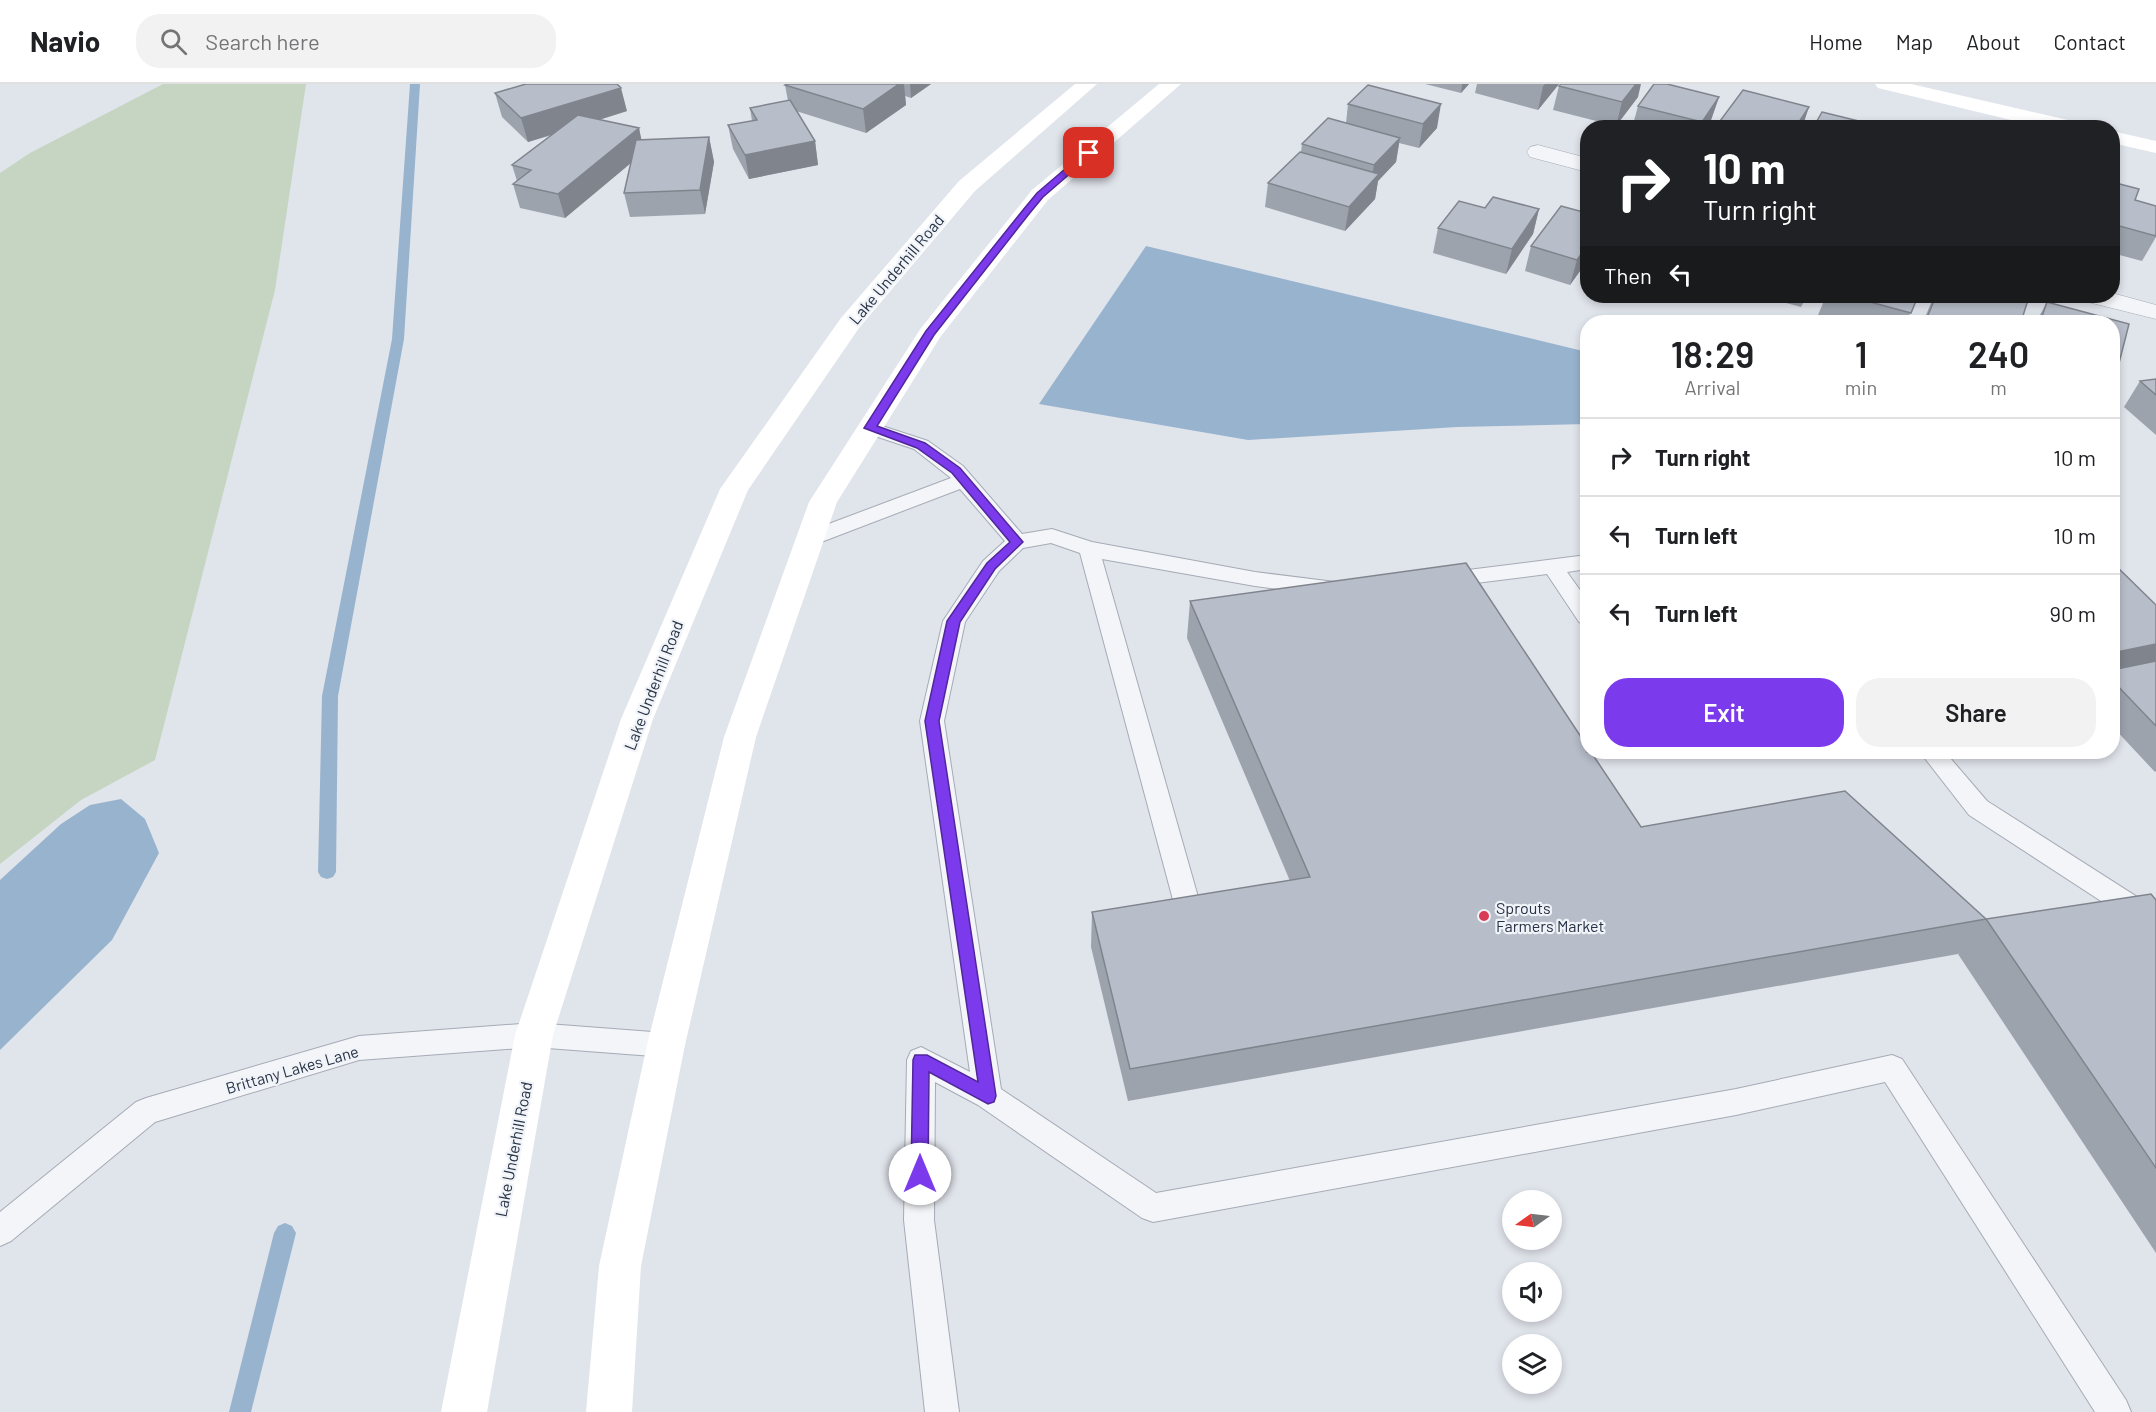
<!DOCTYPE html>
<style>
:root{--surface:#fff;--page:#f2f2f2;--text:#202124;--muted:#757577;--line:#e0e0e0;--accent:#7c3aed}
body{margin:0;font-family:Barlow,sans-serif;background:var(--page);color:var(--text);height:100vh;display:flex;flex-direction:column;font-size:22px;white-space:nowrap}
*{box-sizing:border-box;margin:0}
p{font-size:20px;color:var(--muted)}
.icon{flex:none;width:33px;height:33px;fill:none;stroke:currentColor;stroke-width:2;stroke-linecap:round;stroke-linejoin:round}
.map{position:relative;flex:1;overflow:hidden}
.side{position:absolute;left:1580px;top:231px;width:540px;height:444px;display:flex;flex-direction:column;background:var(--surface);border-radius:24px;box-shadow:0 3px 9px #0003}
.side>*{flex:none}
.banner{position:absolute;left:1580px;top:36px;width:540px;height:183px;border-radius:24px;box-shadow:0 3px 9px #0003;background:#202124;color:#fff;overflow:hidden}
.needle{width:39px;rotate:256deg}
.fabs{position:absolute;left:1502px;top:1106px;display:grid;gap:12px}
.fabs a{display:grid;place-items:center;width:60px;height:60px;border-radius:50%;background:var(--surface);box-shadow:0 3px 9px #0003;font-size:30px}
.pin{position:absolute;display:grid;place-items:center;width:51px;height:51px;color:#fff;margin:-26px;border-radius:12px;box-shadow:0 3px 9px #0006}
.me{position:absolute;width:66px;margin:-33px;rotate:0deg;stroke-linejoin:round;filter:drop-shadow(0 0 4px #0008)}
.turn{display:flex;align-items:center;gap:21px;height:126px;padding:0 24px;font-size:27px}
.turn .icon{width:78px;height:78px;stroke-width:2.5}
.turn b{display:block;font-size:42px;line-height:51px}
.then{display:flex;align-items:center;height:57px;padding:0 24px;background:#0003;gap:12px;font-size:22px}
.eta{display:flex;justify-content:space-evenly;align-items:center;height:102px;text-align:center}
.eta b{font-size:36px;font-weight:600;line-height:42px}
.primary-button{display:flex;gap:12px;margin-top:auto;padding:12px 24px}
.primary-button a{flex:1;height:69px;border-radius:24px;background:var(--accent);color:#fff;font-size:24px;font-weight:600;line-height:69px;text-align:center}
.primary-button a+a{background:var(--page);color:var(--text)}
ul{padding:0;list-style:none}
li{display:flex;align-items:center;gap:18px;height:78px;padding:0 24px;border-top:2px solid var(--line)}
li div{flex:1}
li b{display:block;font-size:22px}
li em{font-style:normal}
header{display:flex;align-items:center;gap:36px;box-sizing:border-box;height:84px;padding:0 30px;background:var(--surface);border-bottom:2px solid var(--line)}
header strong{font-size:28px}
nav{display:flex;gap:33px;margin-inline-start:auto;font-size:21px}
.search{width:420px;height:54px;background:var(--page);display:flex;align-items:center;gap:15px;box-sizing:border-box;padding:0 21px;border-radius:24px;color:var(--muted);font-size:22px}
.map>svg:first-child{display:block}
.green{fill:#c6d5c1}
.water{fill:#98b3ce}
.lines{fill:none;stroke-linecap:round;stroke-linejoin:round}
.stream{fill:#98b3ce;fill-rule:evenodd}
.lane-casing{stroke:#a5abb6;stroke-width:2}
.street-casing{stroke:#a5abb6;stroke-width:1}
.lane{fill:#f4f5f8;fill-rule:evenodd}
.street{fill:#f4f5f8;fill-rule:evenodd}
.secondary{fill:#fff;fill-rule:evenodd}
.wall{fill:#9da3ad}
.shaded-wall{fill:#80848d}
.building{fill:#b7bdc9;stroke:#80848d;stroke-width:1.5}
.route{fill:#7c3aed;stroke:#51269a;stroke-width:1.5}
.poi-dot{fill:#da3b54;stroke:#f0f3f8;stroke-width:2}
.labels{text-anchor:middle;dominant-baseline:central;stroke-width:4.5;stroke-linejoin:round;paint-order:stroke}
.street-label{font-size:16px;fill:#273244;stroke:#f0f3f8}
.poi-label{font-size:16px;fill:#273244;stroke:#f0f3f8;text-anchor:start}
</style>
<header>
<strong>Navio</strong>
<div class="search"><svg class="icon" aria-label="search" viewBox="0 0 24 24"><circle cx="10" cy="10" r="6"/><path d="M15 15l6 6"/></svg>Search here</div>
<nav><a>Home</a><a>Map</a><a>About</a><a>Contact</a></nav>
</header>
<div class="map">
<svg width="2156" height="1328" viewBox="0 0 2156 1328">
<rect width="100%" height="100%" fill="#e0e4eb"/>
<path class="green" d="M 163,0 L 306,0 L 275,206 L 155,676 L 81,716 L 0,780 L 0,89 L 30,69 Z"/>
<path class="water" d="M 1146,162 L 1587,268 L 1587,340 L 1457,343 L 1248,356 L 1039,320 Z
M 121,715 L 145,735 L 159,769 L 112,856 L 0,966 L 0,796 L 61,740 L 90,721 Z"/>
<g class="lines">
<path class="stream" d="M 410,0 L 420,0 L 404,255 L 338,612 L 336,788 L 333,793 L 327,795 L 321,793 L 318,788 L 322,612 L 392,255 Z
M 285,1139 L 292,1142 L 296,1149 L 251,1328 L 229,1328 L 274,1149 L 278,1142 Z"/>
<defs>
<path id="lane" d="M 870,338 L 928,357 L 963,382 L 1022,450 L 1052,445 L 1092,458 L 1255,488 L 1335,498 L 1343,500 L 1346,505 L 1343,510 L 1335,512 L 1255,502 L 1102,475 L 1202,827 L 1198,835 L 1189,838 L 1180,835 L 1176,827 L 1080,469 L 1051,459 L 1023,464 L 999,487 L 965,538 L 944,637 L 1001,1005 L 1156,1109 L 1736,1005 L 1892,971 L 1902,975 L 2126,1316 L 2131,1328 L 2095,1328 L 1885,998 L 1736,1031 L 1153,1138 L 1142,1134 L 978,1021 L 935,998 L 934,1136 L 959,1328 L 925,1328 L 904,1136 L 907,976 L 911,967 L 921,963 L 970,988 L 920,637 L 943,537 L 983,477 L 1005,457 L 960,405 L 816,460 L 802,460 L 798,455 L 802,450 L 951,394 L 914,365 L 863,348 L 860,344 L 863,340 Z
M 1587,471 L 1587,485 L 1567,488 L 1587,516 L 1587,541 L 1579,538 L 1547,490 L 1444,503 L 1436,501 L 1433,496 L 1436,491 L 1444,489 Z
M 1920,668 L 1945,668 L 1987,717 L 2156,825 L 2156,850 L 2147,847 L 1969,731 Z
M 534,939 L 666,949 L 676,952 L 680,961 L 676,970 L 666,973 L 534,963 L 359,976 L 155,1038 L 11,1157 L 0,1162 L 0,1128 L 136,1018 L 146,1014 L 359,952 Z"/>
<path id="street" d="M 1538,61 L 1587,74 L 1587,88 L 1530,73 L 1527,68 L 1530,63 Z
M 2112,209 L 2156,221 L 2156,235 L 2084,217 L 2081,212 Z"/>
</defs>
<use href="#lane" class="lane-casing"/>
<use href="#street" class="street-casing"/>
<use href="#lane" class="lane"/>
<use href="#street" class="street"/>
<path class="secondary" d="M 1075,0 L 1097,0 L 975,107 L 859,244 L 748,406 L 653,635 L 553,951 L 487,1328 L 441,1328 L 515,951 L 621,635 L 720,405 L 841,234 L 959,97 Z
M 1159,0 L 1181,0 L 1048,116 L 941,252 L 837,418 L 756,653 L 685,961 L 641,1182 L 632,1328 L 586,1328 L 599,1182 L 647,961 L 724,653 L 809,418 L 921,244 L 1032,106 Z
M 1875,0 L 1911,0 L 2081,39 L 2083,44 L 2044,44 L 1878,4 Z
M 2112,47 L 2156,57 L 2156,69 L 2112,59 Z"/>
</g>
<path class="wall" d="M 787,0 L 931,0 L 911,14 L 905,12 L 906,21 L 866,49 L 796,27 L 815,57 L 818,81 L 749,95 L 733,65 L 728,41 L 752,37 L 750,24 L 788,17 L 785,1 Z
M 1425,0 L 1469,0 L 1461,9 Z
M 1477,0 L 1559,0 L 1538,26 L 1475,9 Z
M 1559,2 L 1638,13 L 1616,42 L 1553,26 Z
M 495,9 L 627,27 L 599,36 L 639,44 L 641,56 L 709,53 L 714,78 L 705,130 L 630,133 L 624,109 L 631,79 L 565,134 L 520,124 L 513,100 L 517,97 L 512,81 L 552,51 L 528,58 L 502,33 Z
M 1719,13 L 1711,36 L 1707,44 L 1632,44 L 1638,22 Z
M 1348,20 L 1437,44 L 1419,64 L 1399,59 L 1396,78 L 1378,97 L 1375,115 L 1345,147 L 1265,123 L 1268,99 L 1301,68 L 1302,60 L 1346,39 Z
M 2112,98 L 2135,116 L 2156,122 L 2156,153 L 2142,177 L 2112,169 Z
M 1485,124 L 1539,125 L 1533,150 L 1506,190 L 1433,169 L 1438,144 Z
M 1587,129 L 1587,189 L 1580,187 L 1570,201 L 1525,187 L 1531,162 Z
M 1760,212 L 1807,212 L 1801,223 Z
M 1826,212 L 1918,212 L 1906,238 L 1844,238 L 1818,231 Z
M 1934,212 L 2011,212 L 2021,238 L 1923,238 Z
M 2047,218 L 2129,240 L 2119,279 L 2112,291 L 2112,238 L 2036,238 Z
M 2156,295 L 2156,351 L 2124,323 L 2140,297 Z
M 2112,478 L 2156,521 L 2156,687 L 2155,688 L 2112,642 Z
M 1190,517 L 1641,743 L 1986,835 L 1958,870 L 1128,1017 L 1091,863 L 1092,828 L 1290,797 L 1187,554 Z
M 2156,816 L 2156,1169 L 1958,870 L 1986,835 Z"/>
<path class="shaded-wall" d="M 899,0 L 904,0 L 906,21 L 866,49 L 863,25 Z
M 910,0 L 931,0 L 911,14 Z
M 1462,0 L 1469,0 L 1461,9 Z
M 1545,0 L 1559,0 L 1538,26 L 1543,2 Z
M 1636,0 L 1641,0 L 1638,13 L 1616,42 L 1622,18 Z
M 621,4 L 627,27 L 528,58 L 521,34 Z
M 1719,13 L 1711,36 L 1707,44 L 1700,44 L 1702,38 Z
M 1441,20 L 1437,44 L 1419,64 L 1423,40 Z
M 1809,23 L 1802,44 L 1795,44 Z
M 639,44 L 644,68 L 565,134 L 558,110 Z
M 709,53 L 714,78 L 705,130 L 700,106 Z
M 1400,54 L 1396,78 L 1378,97 L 1375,115 L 1345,147 L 1349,123 L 1371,99 L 1374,81 Z
M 815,57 L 818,81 L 749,95 L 745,71 Z
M 1539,125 L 1533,150 L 1506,190 L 1512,165 Z
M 1587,162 L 1580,187 L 1570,201 L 1577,176 Z
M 2156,560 L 2156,582 L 2112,591 L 2112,569 Z"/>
<path class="building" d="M 526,0 L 617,0 L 621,4 L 521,34 L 495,9 Z
M 787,0 L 899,0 L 863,25 L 785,1 Z
M 1561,0 L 1636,0 L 1622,18 L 1559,2 Z
M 1654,0 L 1667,0 L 1719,13 L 1702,38 L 1638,22 Z
M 1368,1 L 1441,20 L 1423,40 L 1348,20 Z
M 1743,6 L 1809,23 L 1795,44 L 1726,44 L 1717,41 Z
M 790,16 L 815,57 L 745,71 L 728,41 L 757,36 L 750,24 Z
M 1822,28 L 1887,44 L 1813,44 Z
M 578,31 L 639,44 L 558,110 L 513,100 L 531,86 L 512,81 Z
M 1328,34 L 1400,54 L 1374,81 L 1302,60 Z
M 709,53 L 700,106 L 624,109 L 636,56 Z
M 1300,68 L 1379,90 L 1349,123 L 1268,99 Z
M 2112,98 L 2139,105 L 2135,116 L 2156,122 L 2156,152 L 2112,140 Z
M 1493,113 L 1539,125 L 1512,165 L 1438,144 L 1459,117 L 1485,124 Z
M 1561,122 L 1587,129 L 1587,162 L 1577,176 L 1531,162 Z
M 1848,212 L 1918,212 L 1911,229 Z
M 1936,212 L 2011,212 L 2028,216 L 2021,238 L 2006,238 L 1991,234 L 1990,238 L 1936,238 L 1926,236 Z
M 2047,218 L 2129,240 L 2119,279 L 2112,277 L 2112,238 L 2040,238 Z
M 2156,295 L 2156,311 L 2140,297 Z
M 2112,478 L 2156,521 L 2156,560 L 2112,569 Z
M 1466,479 L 1587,662 L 1587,668 L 1591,668 L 1641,743 L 1845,707 L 1986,835 L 1130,985 L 1092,828 L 1310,793 L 1190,517 Z
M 2156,577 L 2156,642 L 2112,596 L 2112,586 Z
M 2151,810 L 2156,816 L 2156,1084 L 1986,835 Z"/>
<path class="route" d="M 1086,67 L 1094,69 L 1043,113 L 1029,130 L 934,251 L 877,342 L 925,359 L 960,384 L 1023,458 L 995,485 L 960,538 L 939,637 L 996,1012 L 994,1018 L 988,1020 L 929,988 L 928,1090 L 926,1096 L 920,1098 L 914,1096 L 911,1090 L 913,976 L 915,971 L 927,971 L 978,998 L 925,637 L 947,537 L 987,479 L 1010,458 L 952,389 L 917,364 L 864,344 L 926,247 L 1023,126 L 1037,109 Z"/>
<circle class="poi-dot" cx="1484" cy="832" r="6"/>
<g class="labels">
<g class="street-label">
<text transform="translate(896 185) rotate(-50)">Lake Underhill Road</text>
<text transform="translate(653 601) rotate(-69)">Lake Underhill Road</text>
<text transform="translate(292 985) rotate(-16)">Brittany Lakes Lane</text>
<text transform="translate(513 1065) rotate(-79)">Lake Underhill Road</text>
</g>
<g class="poi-label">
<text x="1496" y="823">Sprouts<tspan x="1496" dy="18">Farmers Market</tspan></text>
</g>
</g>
</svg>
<div class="fabs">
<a><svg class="needle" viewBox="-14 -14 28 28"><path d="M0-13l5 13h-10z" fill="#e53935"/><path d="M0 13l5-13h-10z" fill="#757577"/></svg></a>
<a><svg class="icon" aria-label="sound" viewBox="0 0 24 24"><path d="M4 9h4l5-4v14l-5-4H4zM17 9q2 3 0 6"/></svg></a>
<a><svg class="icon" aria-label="layers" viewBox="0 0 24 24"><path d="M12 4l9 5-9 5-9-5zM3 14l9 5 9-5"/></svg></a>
</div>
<div class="pin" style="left:1089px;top:69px;background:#d93025"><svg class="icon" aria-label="arrive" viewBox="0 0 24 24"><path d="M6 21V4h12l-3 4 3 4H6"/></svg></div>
<svg class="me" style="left:920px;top:1090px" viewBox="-20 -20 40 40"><circle r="19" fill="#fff"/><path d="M0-13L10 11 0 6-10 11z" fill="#7c3aed"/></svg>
<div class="banner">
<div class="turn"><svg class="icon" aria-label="right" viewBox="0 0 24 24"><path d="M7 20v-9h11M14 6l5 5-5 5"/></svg><div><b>10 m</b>Turn right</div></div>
<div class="then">Then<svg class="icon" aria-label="left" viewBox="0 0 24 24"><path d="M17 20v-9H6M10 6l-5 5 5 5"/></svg></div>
</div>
<section class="side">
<div class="eta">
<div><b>18:29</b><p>Arrival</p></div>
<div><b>1</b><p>min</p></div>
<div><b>240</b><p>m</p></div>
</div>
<ul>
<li><svg class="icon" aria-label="right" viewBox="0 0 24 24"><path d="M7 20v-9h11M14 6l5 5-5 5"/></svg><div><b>Turn right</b></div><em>10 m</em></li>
<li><svg class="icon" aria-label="left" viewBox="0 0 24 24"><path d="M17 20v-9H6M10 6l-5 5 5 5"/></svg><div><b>Turn left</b></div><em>10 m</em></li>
<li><svg class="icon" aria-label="left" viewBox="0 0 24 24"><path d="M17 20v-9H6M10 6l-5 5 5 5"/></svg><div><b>Turn left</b></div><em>90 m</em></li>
</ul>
<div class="primary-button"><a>Exit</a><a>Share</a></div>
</section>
</div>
